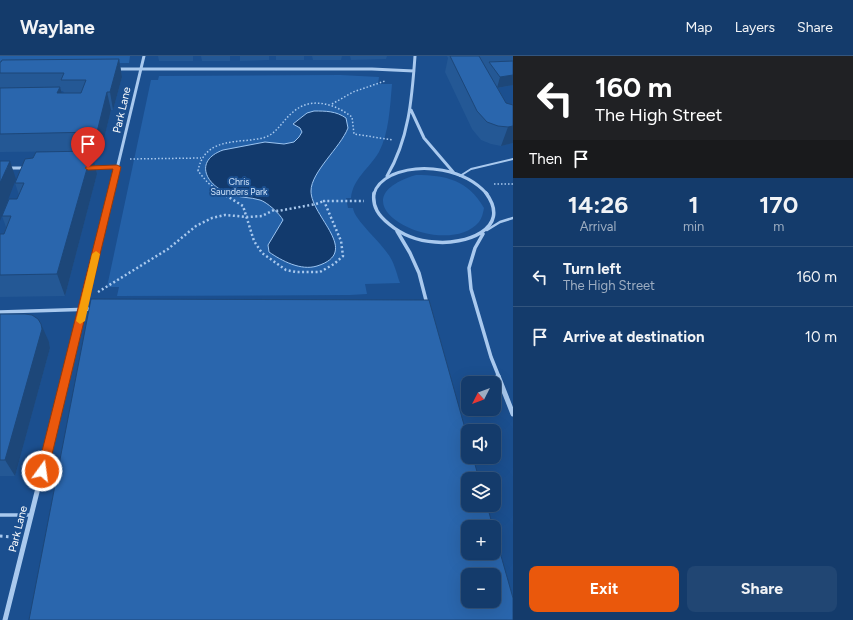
<!DOCTYPE html>
<meta charset="utf-8">
<style>
:root{--surface:#143b6b;--page:#214673;--text:#f1f3f6;--muted:#9dadc1;--line:#33557e;--accent:#ea580c}
body{margin:0;font-family:Figtree,sans-serif;background:var(--page);color:var(--text);height:100vh;display:flex;flex-direction:column;font-size:15px;white-space:nowrap}
*{box-sizing:border-box;margin:0}
p{font-size:13px;color:var(--muted)}
.icon{flex:none;width:22px;height:22px;fill:none;stroke:currentColor;stroke-width:2;stroke-linecap:round;stroke-linejoin:round}
.map{position:relative;flex:1;overflow:hidden}
.sheet{display:flex;flex-direction:column;background:var(--surface);width:340px}
.sheet>*{flex:none}
.hud{background:#202124;color:#fff;overflow:hidden}
.needle{width:26px;rotate:228deg}
.controls{position:absolute;left:461px;top:320px;display:grid;gap:8px}
.controls a{display:grid;place-items:center;width:40px;height:40px;border-radius:8px;background:var(--surface);box-shadow:0 4px 16px #0002,0 0 0 1px var(--line);font-size:20px}
.pin{position:absolute;display:grid;place-items:center;width:34px;height:34px;color:#fff;margin:-41px -17px;border-radius:50% 50% 50% 0;rotate:-45deg;box-shadow:0 0 4px #0007}
.pin .icon{rotate:45deg}
.me{position:absolute;width:44px;margin:-22px;rotate:14deg;stroke-linejoin:round;filter:drop-shadow(0 0 3px #0008)}
.turn{display:flex;align-items:center;gap:14px;height:84px;padding:0 16px;font-size:18px}
.turn .icon{width:52px;height:52px;stroke-width:2.5}
.turn b{display:block;font-size:28px;line-height:34px}
.then{display:flex;align-items:center;height:38px;padding:0 16px;background:#0003;gap:8px;font-size:15px}
.eta{display:flex;justify-content:space-evenly;align-items:center;height:68px;text-align:center}
.eta b{font-size:24px;font-weight:700;line-height:28px}
.cta{display:flex;gap:8px;margin-top:auto;padding:8px 16px}
.cta a{flex:1;height:46px;border-radius:8px;background:var(--accent);color:#fff;font-size:16px;font-weight:700;line-height:46px;text-align:center}
.cta a+a{background:var(--page);color:var(--text)}
ul{padding:0;list-style:none}
li{display:flex;align-items:center;gap:12px;height:60px;padding:0 16px;border-top:1px solid var(--line)}
li div{flex:1}
li b{display:block;font-size:15px}
li em{font-style:normal}
header{display:flex;align-items:center;gap:24px;box-sizing:border-box;height:56px;padding:0 20px;background:var(--surface);border-bottom:1px solid var(--line)}
header strong{font-size:19px}
nav{display:flex;gap:22px;margin-inline-start:auto;font-size:14px}
main{display:flex;flex:1;min-height:0}
.map>svg:first-child{display:block}
.green{fill:#2461a8}
.water{fill:#123a6d;stroke:#9cc4f0}
.lines{fill:none;stroke-linecap:round;stroke-linejoin:round}
.path-far2{stroke:#a9c9ee;stroke-width:1.5;stroke-dasharray:1.5 2;stroke-linecap:butt}
.path-far1{stroke:#a9c9ee;stroke-width:2.5;stroke-dasharray:2 2.5;stroke-linecap:butt}
.path{stroke:#a9c9ee;stroke-width:3;stroke-dasharray:2.5 3.5;stroke-linecap:butt}
.lane-far2{stroke:#a9c9ee;stroke-width:2}
.lane-far1{stroke:#a9c9ee;stroke-width:2.5}
.lane{stroke:#a9c9ee;stroke-width:3.5}
.street-far2{stroke:#a9c9ee;stroke-width:3}
.street-far1{stroke:#a9c9ee;stroke-width:3.5}
.street{stroke:#a9c9ee;stroke-width:5}
.wall{fill:#245895;fill-rule:evenodd}
.shaded-wall{fill:#1d4779}
.building{fill:#2a66ad;stroke:#1d4779;fill-rule:evenodd}
.route{fill:#ea580c;stroke:#983908}
.slow{fill:#f59e0b}
.labels{text-anchor:middle;dominant-baseline:central;stroke-width:4;stroke-linejoin:round;paint-order:stroke}
.far-park-label{font-size:9px;fill:#cfe3fa;stroke:#1b4f8f}
.street-label{font-size:11px;fill:#fff;stroke:#1b4f8f}
</style>
<header>
<strong>Waylane</strong>
<nav><a>Map</a><a>Layers</a><a>Share</a></nav>
</header>
<main>
<div class="map">
<svg width="513" height="564" viewBox="0 0 513 564">
<rect width="100%" height="100%" fill="#1b4f8f"/>
<path class="green" d="M 0,0 L 130,0 L 129,7 L 0,8 Z
M 340,19 L 379,21 L 378,28 L 392,28 C 390,51 389,77 379,96 C 369,113 353,122 351,142 L 346,142 L 348,152 L 353,152 C 354,164 383,188 390,201 C 395,209 397,219 400,227 L 365,228 L 367,238 L 350,239 L 117,240 L 119,231 L 107,231 L 151,24 L 158,24 L 159,20 Z
M 416,119 C 446,119 468,124 484,152 C 483,157 482,162 479,166 C 445,206 326,146 416,119 Z"/>
<path class="water" d="M 314,55 C 326,55 336,55 346,62 L 348,72 C 340,92 311,116 311,135 C 311,161 362,196 317,210 C 301,215 282,205 269,196 L 268,189 L 283,164 C 280,158 267,146 260,144 C 251,141 239,142 230,138 C 206,130 193,105 223,94 L 265,86 L 284,88 L 294,86 L 299,81 L 302,76 L 300,72 L 293,68 L 307,57 Z"/>
<g class="lines">
<path class="path-far2" d="M 332,48 L 353,36 L 385,25
M 130,103 L 201,102
M 494,128 L 513,128
M 224,138 L 208,127 L 198,115 C 203,87 227,86 251,84 C 256,83 261,83 266,81 C 278,76 283,64 293,56 C 311,40 335,48 352,61 L 354,78 L 393,84"/>
<path class="path-far1" d="M 222,137 L 243,150 L 254,185 L 262,197 L 286,214 L 296,216 L 320,216 L 334,208 L 343,200 L 341,185 L 324,145 L 364,145
M 98,236 L 168,193 L 196,170 L 212,162 L 225,159 L 248,161 L 262,160 L 274,154 L 278,155 L 316,148 L 324,145"/>
<path class="path" d="M 0,480 L 13,481"/>
<path class="lane-far2" d="M 460,120 L 471,113 L 513,103"/>
<path class="lane-far1" d="M 487,174 L 500,166 L 513,162"/>
<path class="lane" d="M 0,459 L 31,459"/>
<path class="street-far2" d="M 117,13 L 372,13 L 414,15
M 411,54 L 424,82 L 454,117
M 0,112 L 25,112
M 92,112 L 117,111
M 387,120 C 409,83 412,42 415,0
M 111,138 L 144,0
M 374,138 C 376,129 384,123 392,119 C 422,106 465,113 487,138"/>
<path class="street-far1" d="M 374,137 C 372,151 379,160 389,168 C 402,179 418,185 435,186 C 463,189 513,174 486,137
M 397,175 L 410,197 L 419,217 L 427,248
M 483,178 L 475,192 L 469,212 L 471,233 L 491,301 L 499,321
M 0,256 L 94,253
M 66,321 L 111,137"/>
<path class="street" d="M 498,320 L 513,358
M 5,564 L 66,320"/>
</g>
<path class="wall" d="M 158,0 L 269,0 L 269,4 L 240,5 L 240,0 L 230,0 L 230,5 L 202,5 L 201,0 L 193,0 L 193,5 L 159,5 Z
M 276,0 L 304,0 L 304,4 L 276,4 Z
M 312,0 L 342,0 L 341,4 L 313,4 Z
M 350,0 L 387,0 L 386,3 L 351,4 Z
M 447,0 L 513,0 L 513,29 L 498,32 L 506,47 L 513,49 L 513,87 L 501,90 L 491,88 L 481,84 L 472,73 L 445,16 L 448,2 Z
M 119,3 L 122,21 L 113,54 L 111,54 L 101,95 L 0,96 L 0,6 ZM 61,35 L 63,35 L 64,37 L 61,37 Z
M 92,95 L 97,118 L 65,240 L 0,241 L 0,178 L 4,178 L 6,171 L 2,160 L 17,143 L 19,139 L 15,127 L 33,102 Z
M 0,258 L 49,286 L 50,292 L 15,420 L 0,420 Z"/>
<path class="shaded-wall" d="M 119,3 L 122,21 L 113,54 L 110,36 Z
M 513,19 L 513,29 L 497,32 L 500,21 Z
M 60,31 L 65,49 L 57,37 Z
M 107,36 L 111,54 L 101,95 L 97,76 Z
M 513,70 L 513,87 L 501,90 L 508,71 Z
M 92,95 L 97,118 L 65,240 L 57,218 Z
M 10,105 L 16,123 L 0,165 L 0,127 Z
M 41,268 L 49,286 L 50,292 L 15,420 L 5,404 Z"/>
<path class="building" d="M 450,0 L 479,0 L 506,47 L 513,49 L 513,70 L 508,71 L 498,70 L 487,66 L 477,55 Z
M 119,3 L 110,36 L 107,36 L 97,76 L 0,78 L 0,32 L 60,31 L 57,37 L 81,37 L 86,24 L 61,24 L 64,17 L 0,17 L 0,6 L 1,6 L 2,4 Z
M 513,5 L 513,19 L 500,21 L 489,6 Z
M 92,95 L 57,218 L 0,219 L 0,178 L 4,178 L 11,160 L 2,160 L 9,143 L 17,143 L 24,127 L 15,127 L 25,103 L 33,102 L 36,96 Z
M 0,105 L 10,105 L 0,127 Z
M 91,243 L 429,244 L 468,383 L 468,401 L 473,401 L 479,423 L 468,423 L 468,449 L 487,449 L 493,471 L 468,471 L 468,497 L 494,497 L 494,475 L 513,542 L 513,564 L 29,564 ZM 468,519 L 494,519 L 494,545 L 468,545 Z
M 0,258 L 25,258 L 32,259 L 38,263 L 41,268 L 42,273 L 5,404 L 0,404 Z"/>
<path class="route" d="M 117,109 L 121,111 L 48,415 L 46,419 L 42,420 L 38,419 L 37,415 L 113,113 L 88,114 L 85,112 L 88,110 Z"/>
<path class="slow" d="M 96,195 L 100,198 L 85,265 L 80,268 L 76,265 L 92,198 Z"/>
<g class="labels">
<g class="far-park-label">
<text x="239" y="125">Chris<tspan x="239" dy="10">Saunders Park</tspan></text>
</g>
<g class="street-label">
<text transform="translate(122 54) rotate(-77)">Park Lane</text>
<text transform="translate(18 473) rotate(-76)">Park Lane</text>
</g>
</g>
</svg>
<div class="controls">
<a><svg class="needle" viewBox="-14 -14 28 28"><path d="M0-13l5 13h-10z" fill="#e53935"/><path d="M0 13l5-13h-10z" fill="#9dadc1"/></svg></a>
<a><svg class="icon" aria-label="sound" viewBox="0 0 24 24"><path d="M4 9h4l5-4v14l-5-4H4zM17 9q2 3 0 6"/></svg></a>
<a><svg class="icon" aria-label="layers" viewBox="0 0 24 24"><path d="M12 4l9 5-9 5-9-5zM3 14l9 5 9-5"/></svg></a>
<a>+</a>
<a>−</a>
</div>
<div class="pin" style="left:88px;top:112px;background:#d93025"><svg class="icon" aria-label="arrive" viewBox="0 0 24 24"><path d="M6 21V4h12l-3 4 3 4H6"/></svg></div>
<svg class="me" style="left:42px;top:415px" viewBox="-20 -20 40 40"><circle r="17" fill="#ea580c" stroke="#fff" stroke-width="3"/><path d="M0-11L8 9 0 5-8 9z" fill="#fff"/></svg>
</div>
<section class="sheet">
<div class="hud">
<div class="turn"><svg class="icon" aria-label="left" viewBox="0 0 24 24"><path d="M17 20v-9H6M10 6l-5 5 5 5"/></svg><div><b>160 m</b>The High Street</div></div>
<div class="then">Then<svg class="icon" aria-label="arrive" viewBox="0 0 24 24"><path d="M6 21V4h12l-3 4 3 4H6"/></svg></div>
</div>
<div class="eta">
<div><b>14:26</b><p>Arrival</p></div>
<div><b>1</b><p>min</p></div>
<div><b>170</b><p>m</p></div>
</div>
<ul>
<li><svg class="icon" aria-label="left" viewBox="0 0 24 24"><path d="M17 20v-9H6M10 6l-5 5 5 5"/></svg><div><b>Turn left</b><p>The High Street</p></div><em>160 m</em></li>
<li><svg class="icon" aria-label="arrive" viewBox="0 0 24 24"><path d="M6 21V4h12l-3 4 3 4H6"/></svg><div><b>Arrive at destination</b></div><em>10 m</em></li>
</ul>
<div class="cta"><a>Exit</a><a>Share</a></div>
</section>
</main>
